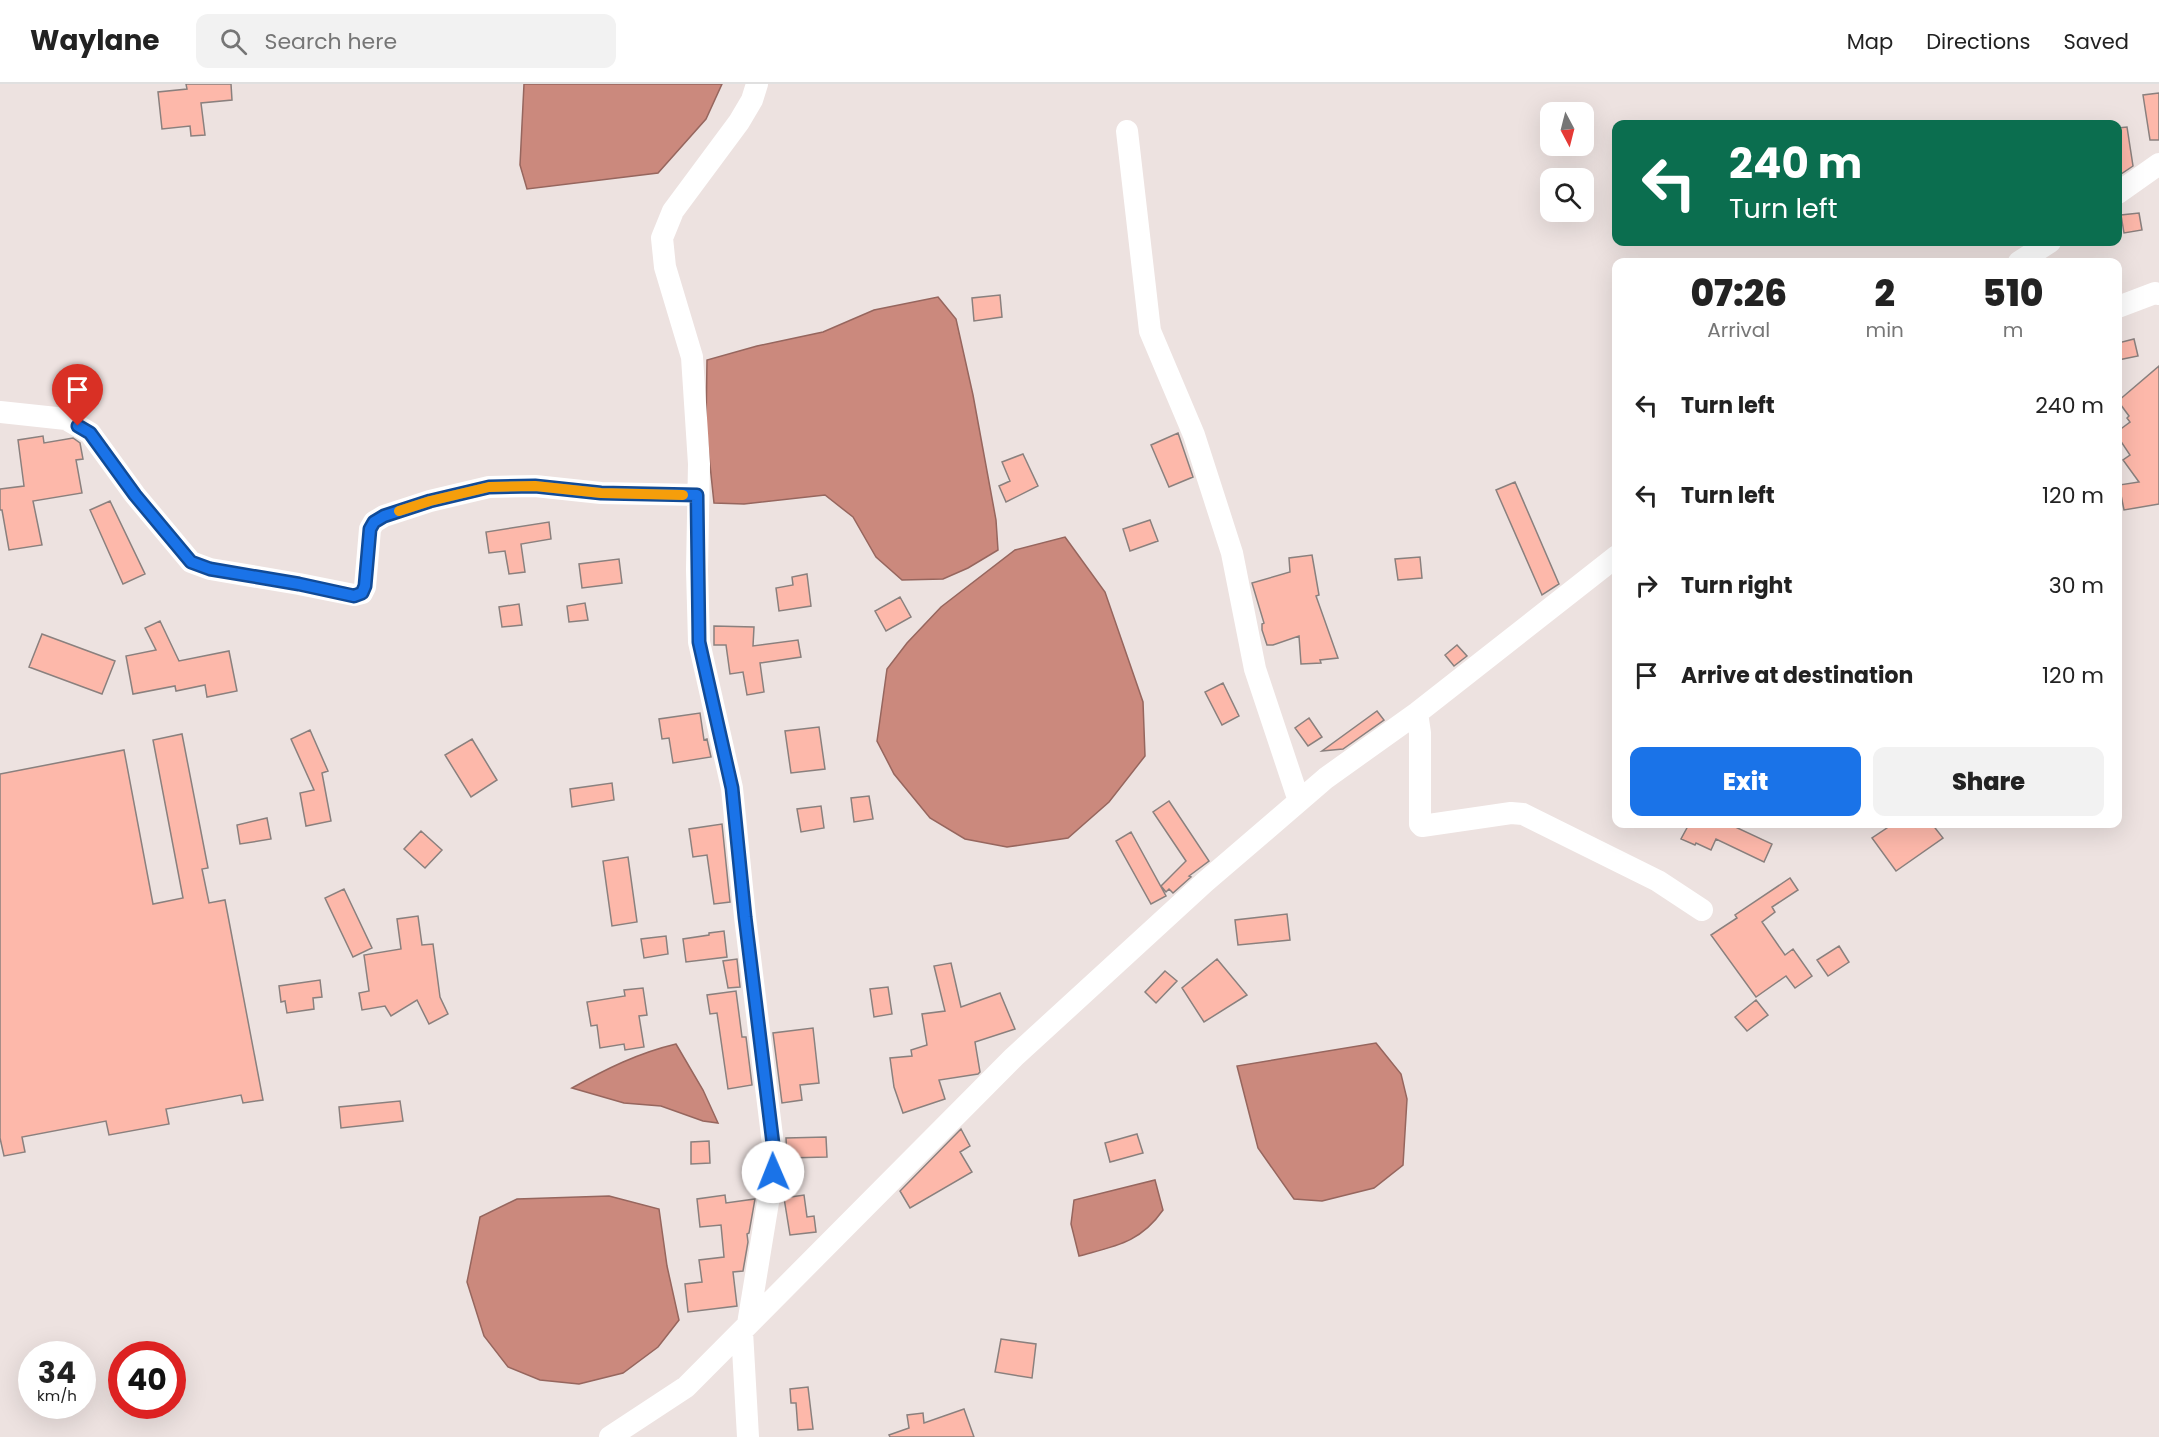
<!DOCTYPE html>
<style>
:root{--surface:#fff;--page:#f2f2f2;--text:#222;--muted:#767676;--line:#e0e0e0;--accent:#1a73e8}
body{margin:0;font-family:Poppins,sans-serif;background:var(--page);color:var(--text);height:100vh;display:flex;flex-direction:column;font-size:22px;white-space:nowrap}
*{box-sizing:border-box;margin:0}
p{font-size:20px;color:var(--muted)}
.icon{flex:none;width:33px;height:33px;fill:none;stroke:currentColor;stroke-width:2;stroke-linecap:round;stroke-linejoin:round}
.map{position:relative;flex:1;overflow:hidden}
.sheet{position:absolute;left:1612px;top:174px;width:510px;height:570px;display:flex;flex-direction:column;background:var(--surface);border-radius:12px;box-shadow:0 6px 24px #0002}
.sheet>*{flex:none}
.hud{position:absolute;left:1612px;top:36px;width:510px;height:126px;border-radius:12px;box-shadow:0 6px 24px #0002;background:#0b6e4f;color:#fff;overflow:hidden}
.needle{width:39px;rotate:173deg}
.tools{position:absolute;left:1540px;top:18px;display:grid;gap:12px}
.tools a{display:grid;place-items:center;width:54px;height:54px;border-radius:12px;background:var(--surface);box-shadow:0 6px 24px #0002;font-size:30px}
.speed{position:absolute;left:18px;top:1257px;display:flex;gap:12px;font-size:30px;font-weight:700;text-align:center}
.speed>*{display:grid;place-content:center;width:78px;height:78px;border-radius:50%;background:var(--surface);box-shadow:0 6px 24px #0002;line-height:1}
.speed small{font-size:15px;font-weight:400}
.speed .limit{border:9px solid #d22;background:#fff;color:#111}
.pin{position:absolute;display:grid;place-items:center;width:51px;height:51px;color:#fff;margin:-62px -26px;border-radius:50% 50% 50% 0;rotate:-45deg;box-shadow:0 0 6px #0007}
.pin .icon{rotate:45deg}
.me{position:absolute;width:66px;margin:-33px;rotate:359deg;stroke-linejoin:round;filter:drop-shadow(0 0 4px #0008)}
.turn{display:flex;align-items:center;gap:21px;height:126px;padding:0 18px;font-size:27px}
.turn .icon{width:78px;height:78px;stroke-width:2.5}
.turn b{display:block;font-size:42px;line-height:51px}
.eta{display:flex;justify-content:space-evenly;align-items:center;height:102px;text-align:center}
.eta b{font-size:36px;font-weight:800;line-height:42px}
.button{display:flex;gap:12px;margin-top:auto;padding:12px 18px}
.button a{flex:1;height:69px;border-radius:12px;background:var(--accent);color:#fff;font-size:24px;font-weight:800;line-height:69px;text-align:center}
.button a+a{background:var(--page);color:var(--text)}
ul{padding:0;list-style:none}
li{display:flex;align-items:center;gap:18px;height:90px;padding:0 18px}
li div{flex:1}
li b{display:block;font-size:22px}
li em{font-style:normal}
header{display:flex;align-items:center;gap:36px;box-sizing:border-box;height:84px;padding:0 30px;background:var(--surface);border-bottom:2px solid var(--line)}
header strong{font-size:28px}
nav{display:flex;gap:33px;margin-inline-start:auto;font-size:21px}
.search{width:420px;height:54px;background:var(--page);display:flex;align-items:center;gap:15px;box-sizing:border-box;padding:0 21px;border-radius:12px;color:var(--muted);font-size:22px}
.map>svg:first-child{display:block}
.water{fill:#cb897d;stroke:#96665e;stroke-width:1.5}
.building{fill:#fdb8aa;stroke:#8a807e;stroke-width:1.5}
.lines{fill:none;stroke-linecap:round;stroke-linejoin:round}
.minor{stroke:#fff;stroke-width:22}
.route-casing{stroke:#114b97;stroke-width:15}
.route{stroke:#1a73e8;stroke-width:10}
.slow{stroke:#f59e0b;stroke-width:10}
</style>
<header>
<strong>Waylane</strong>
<div class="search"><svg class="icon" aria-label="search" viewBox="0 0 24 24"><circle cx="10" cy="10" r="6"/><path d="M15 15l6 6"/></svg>Search here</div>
<nav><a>Map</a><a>Directions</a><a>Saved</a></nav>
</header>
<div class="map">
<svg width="2159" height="1353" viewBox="0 0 2159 1353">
<rect width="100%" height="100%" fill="#ede2e0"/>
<path class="water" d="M 524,0 L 722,0 L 706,35 L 658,89 L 527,105 L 520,81 Z
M 938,213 L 956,235 L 973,311 L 996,436 L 998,466 L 968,484 L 943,495 L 902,496 L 876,473 L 853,433 L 825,411 L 744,420 L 714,419 L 706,343 L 707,276 L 757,262 L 823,248 L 874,226 Z
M 1065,453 L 1105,508 L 1143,618 L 1145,672 L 1109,718 L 1068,754 L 1007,763 L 965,755 L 930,734 L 894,690 L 877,657 L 887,585 L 907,559 L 941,523 L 1015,466 Z
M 1376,959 L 1401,990 L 1407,1015 L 1403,1081 L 1374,1104 L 1322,1117 L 1294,1115 L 1258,1064 L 1237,982 Z
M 676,960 L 703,1006 L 718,1039 L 703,1037 L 661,1022 L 624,1019 L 572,1004 C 606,985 638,969 676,960 Z
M 1155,1096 L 1163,1126 C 1140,1159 1115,1162 1079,1172 L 1071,1140 L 1074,1116 Z
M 609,1112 L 659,1125 L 667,1182 L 679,1236 L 658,1263 L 623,1289 L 579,1300 L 540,1296 L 508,1283 L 484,1252 L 467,1198 L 480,1133 L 517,1115 Z"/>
<path class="building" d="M 186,0 L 231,0 L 232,16 L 201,19 L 205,51 L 191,52 L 190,42 L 162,45 L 158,8 L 187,5 Z
M 2159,9 L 2159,56 L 2150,56 L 2143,11 Z
M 2127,43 L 2133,82 L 2118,92 L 2118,44 Z
M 2139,129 L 2142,146 L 2124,149 L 2121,131 Z
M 1000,211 L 1002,233 L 974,237 L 972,214 Z
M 2134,255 L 2138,272 L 2118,276 L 2118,259 Z
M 2159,282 L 2159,420 L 2124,426 L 2119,401 L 2139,398 L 2123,376 L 2130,371 L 2118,353 L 2118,347 L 2130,338 L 2127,334 L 2129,332 L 2118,317 Z
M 1178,349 L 1193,393 L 1169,403 L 1151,361 Z
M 43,352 L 44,359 L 73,354 L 80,359 L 83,375 L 76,376 L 82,409 L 33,417 L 42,461 L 9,466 L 2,426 L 0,426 L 0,405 L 24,402 L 18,356 Z
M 1023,370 L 1038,402 L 1006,418 L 999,402 L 1010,397 L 1002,378 Z
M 1515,398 L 1559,500 L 1542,511 L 1496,406 Z
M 110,417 L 145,490 L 123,500 L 90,426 Z
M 1150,436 L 1158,457 L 1130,467 L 1123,445 Z
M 549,438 L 551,455 L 521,460 L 525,488 L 509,490 L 505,467 L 489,469 L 486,448 Z
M 1312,471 L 1319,511 L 1316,512 L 1338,574 L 1320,576 L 1321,579 L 1301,580 L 1299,552 L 1273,561 L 1267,561 L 1262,546 L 1262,540 L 1264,539 L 1252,499 L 1290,488 L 1289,474 Z
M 1420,473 L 1422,494 L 1398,496 L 1395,475 Z
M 619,475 L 622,499 L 582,504 L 579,480 Z
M 807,490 L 811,522 L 779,527 L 776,504 L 793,501 L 792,493 Z
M 900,513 L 911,533 L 886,547 L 875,527 Z
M 585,519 L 588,536 L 569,538 L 567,522 Z
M 519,520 L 522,541 L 502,543 L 499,523 Z
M 160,537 L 179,577 L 229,567 L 237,607 L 207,613 L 205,601 L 176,607 L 175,602 L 133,610 L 126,572 L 156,566 L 145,544 Z
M 714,542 L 754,543 L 753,562 L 798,556 L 801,573 L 760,579 L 764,608 L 747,611 L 743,588 L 730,590 L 726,561 L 714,561 Z
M 42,550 L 115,577 L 102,610 L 29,583 Z
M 1457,561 L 1467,572 L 1454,582 L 1445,571 Z
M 1223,599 L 1239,632 L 1222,641 L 1205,608 Z
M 1377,627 L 1384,636 L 1343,665 L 1322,667 Z
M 700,629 L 704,656 L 707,655 L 711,673 L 673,679 L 669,654 L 662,655 L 659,635 Z
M 1309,634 L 1322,653 L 1308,662 L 1295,644 Z
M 819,643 L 825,685 L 791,689 L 785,647 Z
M 310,646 L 328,687 L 322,689 L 331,737 L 306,742 L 300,709 L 314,706 L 291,655 Z
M 182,650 L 208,784 L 202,785 L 209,819 L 225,816 L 263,1016 L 243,1019 L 241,1011 L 166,1025 L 169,1040 L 109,1051 L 106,1037 L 22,1053 L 25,1068 L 4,1072 L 0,1054 L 0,690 L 124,666 L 153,820 L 183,814 L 153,656 Z
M 472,655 L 497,696 L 471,713 L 445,671 Z
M 612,699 L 614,716 L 572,723 L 570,705 Z
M 869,712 L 873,735 L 854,738 L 851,714 Z
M 1169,717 L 1209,777 L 1189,792 L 1191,793 L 1173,809 L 1169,805 L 1166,808 L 1161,802 L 1186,777 L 1153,728 Z
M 821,722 L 824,744 L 801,748 L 797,725 Z
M 267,734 L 271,755 L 240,760 L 237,741 Z
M 722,740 L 730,818 L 714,820 L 707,771 L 693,773 L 689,745 Z
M 1683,740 L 1729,740 L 1772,760 L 1764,778 L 1716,755 L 1711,766 L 1696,759 L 1695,761 L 1681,755 L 1688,742 Z
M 1893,740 L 1932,740 L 1943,754 L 1896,787 L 1872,754 Z
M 421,747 L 442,766 L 425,784 L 404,765 Z
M 1131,748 L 1166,812 L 1151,820 L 1116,757 Z
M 628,773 L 637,838 L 612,842 L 603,777 Z
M 1790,794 L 1798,806 L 1772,823 L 1775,828 L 1762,838 L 1785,871 L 1793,865 L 1812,892 L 1795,904 L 1786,892 L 1756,913 L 1711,851 L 1737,834 L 1735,831 Z
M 344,805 L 372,864 L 353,873 L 325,814 Z
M 1287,830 L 1290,856 L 1238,861 L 1235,836 Z
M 418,832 L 422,861 L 433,860 L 440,913 L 448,930 L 429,940 L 417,916 L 391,932 L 385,922 L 362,926 L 359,909 L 369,907 L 364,871 L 401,865 L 397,835 Z
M 724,847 L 727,873 L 686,878 L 683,855 L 709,851 L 709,849 Z
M 666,852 L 668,870 L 644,874 L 641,855 Z
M 1839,862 L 1849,878 L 1828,892 L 1817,876 Z
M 737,875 L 740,903 L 728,904 L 723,877 Z
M 1217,875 L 1247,911 L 1204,938 L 1182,904 Z
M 951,879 L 961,923 L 1000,909 L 1015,945 L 975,958 L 980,988 L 978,990 L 939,996 L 945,1015 L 903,1029 L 894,1003 L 890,974 L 912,972 L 911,966 L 927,961 L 922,930 L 945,927 L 934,882 Z
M 1165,887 L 1177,897 L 1156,919 L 1145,908 Z
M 320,896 L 322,913 L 313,914 L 314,925 L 287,929 L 285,917 L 281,918 L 279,902 Z
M 888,903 L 892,930 L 874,933 L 870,905 Z
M 643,904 L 647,931 L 639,932 L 644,963 L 625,966 L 624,960 L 600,964 L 597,941 L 591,942 L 587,918 L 625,912 L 624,906 Z
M 736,907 L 742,953 L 746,953 L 752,1001 L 728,1005 L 717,929 L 710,930 L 707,911 Z
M 1756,916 L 1768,931 L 1747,947 L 1735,933 Z
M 813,944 L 819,999 L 800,1001 L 802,1016 L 782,1019 L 773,949 Z
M 400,1017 L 403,1037 L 341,1044 L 339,1023 Z
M 961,1045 L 970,1062 L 960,1068 L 972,1088 L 910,1124 L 900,1107 Z
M 1137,1050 L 1143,1069 L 1110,1078 L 1105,1059 Z
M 826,1053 L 827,1073 L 787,1074 L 786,1054 Z
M 709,1057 L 710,1079 L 691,1080 L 691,1058 Z
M 725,1111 L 726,1119 L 755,1115 L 749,1149 L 747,1150 L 748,1158 L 743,1187 L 733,1188 L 737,1222 L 688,1228 L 685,1200 L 702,1198 L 699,1176 L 724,1173 L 721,1141 L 700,1143 L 697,1115 Z
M 804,1111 L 807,1133 L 814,1132 L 816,1148 L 790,1151 L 784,1114 Z
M 1001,1255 L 1036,1260 L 1032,1294 L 995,1288 Z
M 808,1303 L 813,1345 L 798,1346 L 796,1319 L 791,1319 L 790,1305 Z
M 964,1325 L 974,1353 L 890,1353 L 889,1351 L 909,1344 L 907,1331 L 923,1329 L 924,1339 Z"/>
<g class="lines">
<path class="minor" d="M 1127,47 L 1150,247 L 1194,351 L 1232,469 L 1255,585 L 1299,717
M 2118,109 L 2159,80
M 2019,178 L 2050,158
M 2118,223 L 2155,209 L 2159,210
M 0,328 L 66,335 L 90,349 L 135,411 L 191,478 L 210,485 L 299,500 L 354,511 L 362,509 L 365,503 L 370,445 L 374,438 L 384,432 L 430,417 L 489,403 L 535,402 L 601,409 L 697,411
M 1417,629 L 1420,649 L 1420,740 L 1422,742 L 1511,729 L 1523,730 L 1658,797 L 1702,826
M 748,1240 L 773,1088 L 774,1068 L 745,833 L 732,704 L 699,558 L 697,486 L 699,380 L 692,273 L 665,183 L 662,154 L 673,127 L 739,38 L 752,16 L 757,0
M 742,1247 L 748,1353
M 610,1353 L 686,1303 L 1014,973 L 1205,798 L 1326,694 L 1417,629 L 1617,472"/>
</g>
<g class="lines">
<defs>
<path id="route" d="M 78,342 L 90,349 L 135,411 L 191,478 L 210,485 L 299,500 L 354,512 L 362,509 L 365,502 L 370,445 L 374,438 L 384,432 L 430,417 L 489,403 L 535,402 L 601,409 L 697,411 L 699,558 L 732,704 L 745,833 L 774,1068 L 773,1088"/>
</defs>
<use href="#route" class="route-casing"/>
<use href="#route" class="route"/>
<path class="slow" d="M 399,427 L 430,417 L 489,403 L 535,402 L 601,409 L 683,411"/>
</g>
</svg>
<div class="tools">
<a><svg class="needle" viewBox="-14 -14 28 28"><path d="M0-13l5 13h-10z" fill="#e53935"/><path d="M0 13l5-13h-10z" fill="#767676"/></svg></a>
<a><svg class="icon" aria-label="search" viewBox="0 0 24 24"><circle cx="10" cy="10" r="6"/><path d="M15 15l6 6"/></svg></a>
</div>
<div class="speed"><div>34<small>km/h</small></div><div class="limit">40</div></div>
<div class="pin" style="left:78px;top:342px;background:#d93025"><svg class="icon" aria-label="arrive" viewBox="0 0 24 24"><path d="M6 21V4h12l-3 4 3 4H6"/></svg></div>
<svg class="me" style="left:773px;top:1088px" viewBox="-20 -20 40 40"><circle r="19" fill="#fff"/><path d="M0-13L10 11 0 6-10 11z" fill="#1a73e8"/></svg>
<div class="hud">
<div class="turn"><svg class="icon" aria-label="left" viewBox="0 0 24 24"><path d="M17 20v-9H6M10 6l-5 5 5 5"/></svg><div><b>240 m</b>Turn left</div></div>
</div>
<section class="sheet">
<div class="eta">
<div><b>07:26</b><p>Arrival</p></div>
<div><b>2</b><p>min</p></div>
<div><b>510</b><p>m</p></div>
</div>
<ul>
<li><svg class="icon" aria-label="left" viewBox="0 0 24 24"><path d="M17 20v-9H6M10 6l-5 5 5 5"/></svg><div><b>Turn left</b></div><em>240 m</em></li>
<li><svg class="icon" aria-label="left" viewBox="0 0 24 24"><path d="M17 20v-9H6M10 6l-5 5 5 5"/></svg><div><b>Turn left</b></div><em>120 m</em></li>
<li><svg class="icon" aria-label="right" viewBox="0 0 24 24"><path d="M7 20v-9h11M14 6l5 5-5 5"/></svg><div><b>Turn right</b></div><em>30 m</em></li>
<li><svg class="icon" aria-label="arrive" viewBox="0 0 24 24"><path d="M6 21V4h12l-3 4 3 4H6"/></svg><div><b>Arrive at destination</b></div><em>120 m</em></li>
</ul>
<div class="button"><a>Exit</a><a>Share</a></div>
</section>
</div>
